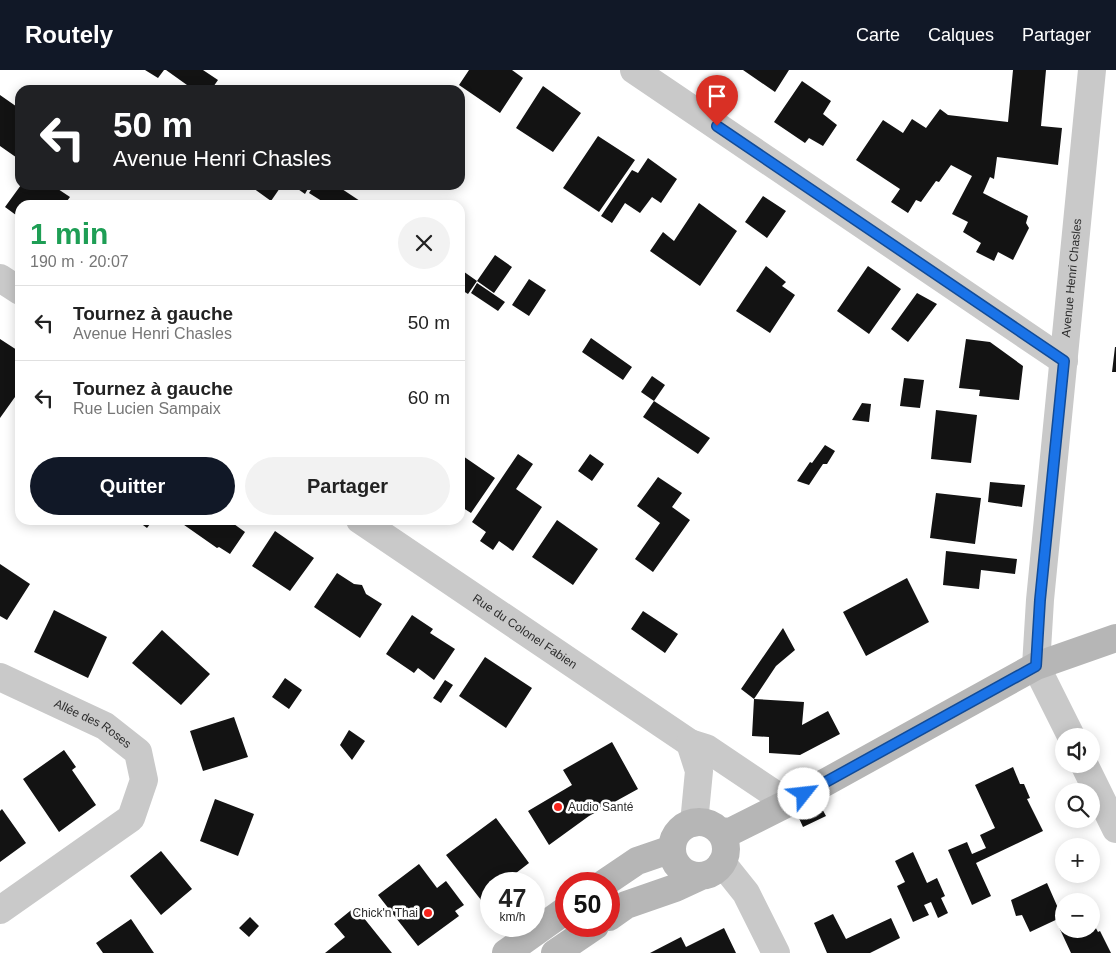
<!DOCTYPE html>
<html lang="fr">
<meta charset="utf-8">
<style>
:root{--surface:#fff;--page:#f2f2f2;--text:#222;--muted:#767676;--line:#e0e0e0;--accent:#111827}
body{margin:0;font-family:Helvetica,sans-serif;background:var(--page);color:var(--text);height:100vh;display:flex;flex-direction:column;font-size:19px;white-space:nowrap}
*{box-sizing:border-box;margin:0}
p{font-size:16px;color:var(--muted)}
.icon{flex:none;width:28px;height:28px;fill:none;stroke:currentColor;stroke-width:2;stroke-linecap:round;stroke-linejoin:round}
.map{position:relative;flex:1;overflow:hidden}
.panel{position:absolute;left:15px;top:130px;width:450px;height:325px;display:flex;flex-direction:column;background:var(--surface);border-radius:15px;box-shadow:0 2px 12px #0003}
.panel>*{flex:none}
.hud{position:absolute;left:15px;top:15px;width:450px;height:105px;border-radius:15px;box-shadow:0 2px 12px #0003;background:#202124;color:#fff;overflow:hidden}
.tools{position:absolute;left:1055px;top:658px;display:grid;gap:10px}
.tools a{display:grid;place-items:center;width:45px;height:45px;border-radius:50%;background:var(--surface);box-shadow:0 2px 12px #0003;font-size:25px}
.speed{position:absolute;left:480px;top:802px;display:flex;gap:10px;font-size:25px;font-weight:700;text-align:center}
.speed>*{display:grid;place-content:center;width:65px;height:65px;border-radius:50%;background:var(--surface);box-shadow:0 2px 12px #0003;line-height:1}
.speed small{font-size:12px;font-weight:400}
.speed .limit{border:8px solid #d22;background:#fff;color:#111}
.pin{position:absolute;display:grid;place-items:center;width:42px;height:42px;color:#fff;margin:-51px -21px;border-radius:50% 50% 50% 0;rotate:-45deg;box-shadow:0 0 5px #0007}
.pin .icon{rotate:45deg}
.me{position:absolute;width:55px;margin:-28px;rotate:61deg;stroke-linejoin:round;filter:drop-shadow(0 0 4px #0008)}
.turn{display:flex;align-items:center;gap:18px;height:105px;padding:0 15px;font-size:22px}
.turn .icon{width:65px;height:65px;stroke-width:2.5}
.turn b{display:block;font-size:35px;line-height:42px}
.round{display:grid;place-items:center;flex:none;width:52px;height:52px;border-radius:26px;background:var(--page)}
.overview{display:flex;align-items:center;justify-content:space-between;height:85px;padding:0 15px}
h1{font-size:30px;font-weight:700;line-height:38px;color:#1e9e55}
.cta{display:flex;gap:10px;margin-top:auto;padding:10px 15px}
.cta a{flex:1;height:58px;border-radius:30px;background:var(--accent);color:#fff;font-size:20px;font-weight:700;line-height:58px;text-align:center}
.cta a+a{background:var(--page);color:var(--text)}
ul{padding:0;list-style:none}
li{display:flex;align-items:center;gap:15px;height:75px;padding:0 15px;border-top:1px solid var(--line)}
li div{flex:1}
li b{display:block;font-size:19px}
li em{font-style:normal}
header{display:flex;align-items:center;gap:30px;box-sizing:border-box;height:70px;padding:0 25px;background:var(--accent);color:#fff}
header strong{font-size:24px}
nav{display:flex;gap:28px;margin-inline-start:auto;font-size:18px}
.map>svg:first-child{display:block}
.building{fill:#131313}
.lines{fill:none;stroke-linecap:round;stroke-linejoin:round}
.minor{stroke:#c9c9c9;stroke-width:28}
.secondary{stroke:#b6b6b6;stroke-width:28}
.route-casing{stroke:#114b97;stroke-width:12}
.route{stroke:#1a73e8;stroke-width:9}
.poi-dot{fill:#f7231b;stroke:#fff;stroke-width:2}
.labels{text-anchor:middle;dominant-baseline:central;stroke-width:5;stroke-linejoin:round;paint-order:stroke}
.street-label{font-size:12px;fill:#2c2c2c;stroke:#fff}
.poi-label{font-size:12px;fill:#2c2c2c;stroke:#fff;text-anchor:start}
</style>
<header>
<strong>Routely</strong>
<nav><a>Carte</a><a>Calques</a><a>Partager</a></nav>
</header>
<div class="map">
<svg width="1116" height="883" viewBox="0 0 1116 883">
<rect width="100%" height="100%" fill="#fff"/>
<path class="building" d="M 145,0 L 164,0 L 158,8 Z
M 166,0 L 203,0 L 218,10 L 211,20 L 194,20 Z
M 469,0 L 512,0 L 523,8 L 500,43 L 459,15 Z
M 743,0 L 789,0 L 775,22 Z
M 1013,0 L 1046,0 L 1041,56 L 1062,58 L 1058,95 L 997,87 L 994,109 L 990,107 L 983,123 L 1028,146 L 1026,153 L 1029,158 L 1013,190 L 998,182 L 994,191 L 976,182 L 981,173 L 963,162 L 968,152 L 952,144 L 972,106 L 951,95 L 939,112 L 936,111 L 921,132 L 916,130 L 908,143 L 891,132 L 900,119 L 856,90 L 883,50 L 903,63 L 912,49 L 926,58 L 940,39 L 948,45 L 1008,52 Z
M 802,11 L 831,31 L 823,44 L 837,55 L 823,76 L 809,68 L 805,73 L 774,52 Z
M 543,16 L 581,43 L 553,82 L 516,58 Z
M 0,25 L 20,39 L 20,90 L 0,76 Z
M 598,66 L 635,90 L 599,142 L 563,118 Z
M 648,88 L 677,109 L 661,133 L 652,127 L 640,143 L 625,133 L 612,153 L 601,146 L 632,100 L 638,103 Z
M 21,115 L 52,115 L 70,127 L 64,135 L 20,135 L 20,148 L 5,137 Z
M 255,115 L 282,115 L 271,131 L 253,118 Z
M 292,115 L 310,115 L 305,124 Z
M 314,115 L 336,115 L 366,135 L 328,135 L 309,123 Z
M 763,126 L 786,141 L 767,168 L 745,152 Z
M 699,133 L 737,161 L 700,216 L 650,181 L 663,162 L 674,171 Z
M 495,185 L 512,197 L 494,223 L 477,211 Z
M 766,196 L 786,212 L 782,216 L 795,225 L 770,263 L 736,241 Z
M 868,196 L 901,219 L 869,264 L 837,241 Z
M 460,199 L 477,211 L 468,224 L 460,219 Z
M 529,209 L 546,220 L 529,246 L 512,235 Z
M 477,213 L 505,232 L 498,241 L 471,223 Z
M 917,223 L 937,234 L 908,272 L 891,259 Z
M 591,268 L 632,297 L 623,310 L 582,282 Z
M 0,269 L 20,282 L 20,320 L 0,348 Z
M 966,269 L 990,272 L 1023,296 L 1019,330 L 979,326 L 980,320 L 959,318 Z
M 1115,277 L 1116,277 L 1116,302 L 1112,302 Z
M 652,306 L 665,315 L 654,331 L 641,322 Z
M 904,308 L 924,310 L 920,338 L 900,336 Z
M 654,331 L 710,368 L 698,384 L 643,347 Z
M 862,333 L 871,334 L 869,352 L 852,350 Z
M 936,340 L 977,345 L 971,393 L 931,389 Z
M 825,375 L 835,381 L 827,394 L 823,394 L 809,415 L 797,411 L 810,392 L 812,393 Z
M 460,384 L 495,408 L 471,443 L 460,436 Z
M 518,384 L 533,394 L 516,419 L 542,437 L 513,481 L 499,471 L 493,480 L 480,471 L 486,462 L 472,452 Z
M 590,384 L 604,394 L 592,411 L 578,401 Z
M 658,407 L 682,423 L 672,437 L 690,450 L 653,502 L 635,489 L 660,453 L 637,436 Z
M 990,412 L 1025,415 L 1022,437 L 988,432 Z
M 936,423 L 981,428 L 975,474 L 930,468 Z
M 136,450 L 153,450 L 147,458 Z
M 177,450 L 237,450 L 234,454 L 245,462 L 230,484 L 219,477 L 217,478 Z
M 557,450 L 598,479 L 573,515 L 532,487 Z
M 275,461 L 314,488 L 290,521 L 252,496 Z
M 946,481 L 1017,489 L 1015,504 L 981,500 L 979,519 L 943,515 Z
M 0,494 L 30,514 L 7,550 L 0,546 Z
M 337,503 L 354,514 L 362,515 L 366,524 L 382,534 L 360,568 L 314,537 Z
M 907,508 L 929,552 L 866,586 L 843,542 Z
M 54,540 L 107,567 L 88,608 L 34,582 Z
M 643,541 L 678,564 L 665,583 L 631,559 Z
M 412,545 L 433,559 L 430,563 L 455,579 L 434,610 L 418,598 L 414,603 L 386,584 Z
M 783,558 L 795,580 L 776,596 L 754,629 L 804,632 L 802,655 L 828,641 L 840,664 L 800,685 L 769,683 L 769,667 L 752,666 L 754,629 L 741,619 Z
M 162,560 L 210,604 L 181,635 L 132,593 Z
M 485,587 L 532,618 L 506,658 L 459,626 Z
M 285,608 L 302,620 L 289,639 L 272,627 Z
M 445,610 L 453,615 L 441,633 L 433,628 Z
M 234,647 L 248,687 L 203,701 L 190,661 Z
M 349,660 L 365,671 L 352,690 L 340,675 Z
M 612,672 L 638,719 L 589,746 L 549,775 L 528,741 L 572,715 L 563,700 Z
M 64,680 L 76,697 L 72,700 L 96,735 L 59,762 L 23,709 Z
M 1013,697 L 1020,714 L 1024,714 L 1030,728 L 1027,729 L 1043,761 L 976,793 L 991,826 L 972,835 L 948,780 L 967,772 L 972,784 L 986,778 L 980,765 L 995,758 L 975,715 Z
M 215,729 L 254,744 L 238,786 L 200,771 Z
M 820,735 L 826,746 L 803,757 L 798,746 Z
M 2,739 L 26,773 L 0,792 L 0,741 Z
M 496,748 L 529,793 L 502,814 L 491,814 L 491,822 L 481,830 L 446,785 Z
M 161,781 L 192,819 L 161,845 L 130,806 Z
M 913,782 L 927,813 L 937,808 L 945,826 L 941,828 L 948,843 L 938,848 L 931,832 L 924,835 L 929,845 L 913,852 L 897,816 L 905,812 L 895,791 Z
M 419,794 L 437,818 L 446,811 L 464,835 L 455,841 L 459,846 L 418,876 L 378,825 Z
M 1047,813 L 1062,847 L 1030,862 L 1022,845 L 1016,846 L 1011,830 Z
M 355,837 L 392,883 L 325,883 L 345,867 L 334,854 Z
M 833,844 L 846,869 L 891,848 L 900,868 L 870,883 L 827,883 L 814,853 Z
M 250,847 L 259,856 L 249,867 L 239,858 Z
M 131,849 L 154,883 L 103,883 L 96,873 Z
M 1091,849 L 1098,862 L 1100,861 L 1111,883 L 1071,883 L 1058,855 L 1064,852 L 1064,859 L 1091,859 Z
M 724,858 L 736,883 L 650,883 L 681,867 L 686,877 Z"/>
<g class="lines">
<g class="minor">
<path d="M 634,0 L 1064,291"/>
<path d="M 0,208 L 20,221"/>
<path id="s1" d="M 360,450 L 690,673 L 706,678 L 788,733"/>
<path id="s2" d="M 0,607 L 105,656 L 138,682 L 144,710 L 131,748 L 0,840"/>
<path id="s3" d="M 1071,666 L 1036,596 L 1040,530 L 1092,0"/>
<path d="M 690,673 L 699,701 L 694,753"/>
<path d="M 1084,694 L 1116,759"/>
<path d="M 722,793 L 746,823 L 776,883"/>
</g>
<path class="secondary" d="M672 779a27 27 0 1 1 54 0a27 27 0 1 1-54 0Z
M 719,761 L 730,762 L 788,733 L 1036,596 L 1116,568
M 603,814 L 637,791 L 672,779
M 609,847 L 626,835 L 675,818 L 701,806
M 506,883 L 566,840
M 555,883 L 595,856"/>
</g>
<g class="lines">
<defs>
<path id="route" d="M 717,56 L 1064,291 L 1040,530 L 1036,596 L 804,724"/>
</defs>
<use href="#route" class="route-casing"/>
<use href="#route" class="route"/>
</g>
<g class="poi-dot">
<circle cx="558" cy="737" r="5"/>
<circle cx="428" cy="843" r="5"/>
</g>
<g class="labels">
<g class="street-label">
<text stroke="none"><textPath href="#s3" startOffset="468">Avenue Henri Chasles</textPath></text>
<text stroke="none"><textPath href="#s1" startOffset="199">Rue du Colonel Fabien</textPath></text>
<text stroke="none"><textPath href="#s2" startOffset="104">Allée des Roses</textPath></text>
</g>
<g class="poi-label">
<text x="568" y="737">Audio Santé</text>
<text x="418" y="843" text-anchor="end">Chick'n Thai</text>
</g>
</g>
</svg>
<div class="tools">
<a><svg class="icon" aria-label="sound" viewBox="0 0 24 24"><path d="M4 9h4l5-4v14l-5-4H4zM17 9q2 3 0 6"/></svg></a>
<a><svg class="icon" aria-label="search" viewBox="0 0 24 24"><circle cx="10" cy="10" r="6"/><path d="M15 15l6 6"/></svg></a>
<a>+</a>
<a>−</a>
</div>
<div class="speed"><div>47<small>km/h</small></div><div class="limit">50</div></div>
<div class="pin" style="left:717px;top:56px;background:#d93025"><svg class="icon" aria-label="arrive" viewBox="0 0 24 24"><path d="M6 21V4h12l-3 4 3 4H6"/></svg></div>
<svg class="me" style="left:804px;top:724px" viewBox="-20 -20 40 40"><circle r="19" fill="#fff"/><path d="M0-13L10 11 0 6-10 11z" fill="#1a73e8"/></svg>
<div class="hud">
<div class="turn"><svg class="icon" aria-label="left" viewBox="0 0 24 24"><path d="M17 20v-9H6M10 6l-5 5 5 5"/></svg><div><b>50 m</b>Avenue Henri Chasles</div></div>
</div>
<section class="panel">
<div class="overview"><div><h1>1 min</h1><p>190 m · 20:07</p></div><a class="round"><svg class="icon" aria-label="close" viewBox="0 0 24 24"><path d="M6 6l12 12M18 6L6 18"/></svg></a></div>
<ul>
<li><svg class="icon" aria-label="left" viewBox="0 0 24 24"><path d="M17 20v-9H6M10 6l-5 5 5 5"/></svg><div><b>Tournez à gauche</b><p>Avenue Henri Chasles</p></div><em>50 m</em></li>
<li><svg class="icon" aria-label="left" viewBox="0 0 24 24"><path d="M17 20v-9H6M10 6l-5 5 5 5"/></svg><div><b>Tournez à gauche</b><p>Rue Lucien Sampaix</p></div><em>60 m</em></li>
</ul>
<div class="cta"><a>Quitter</a><a>Partager</a></div>
</section>
</div>
